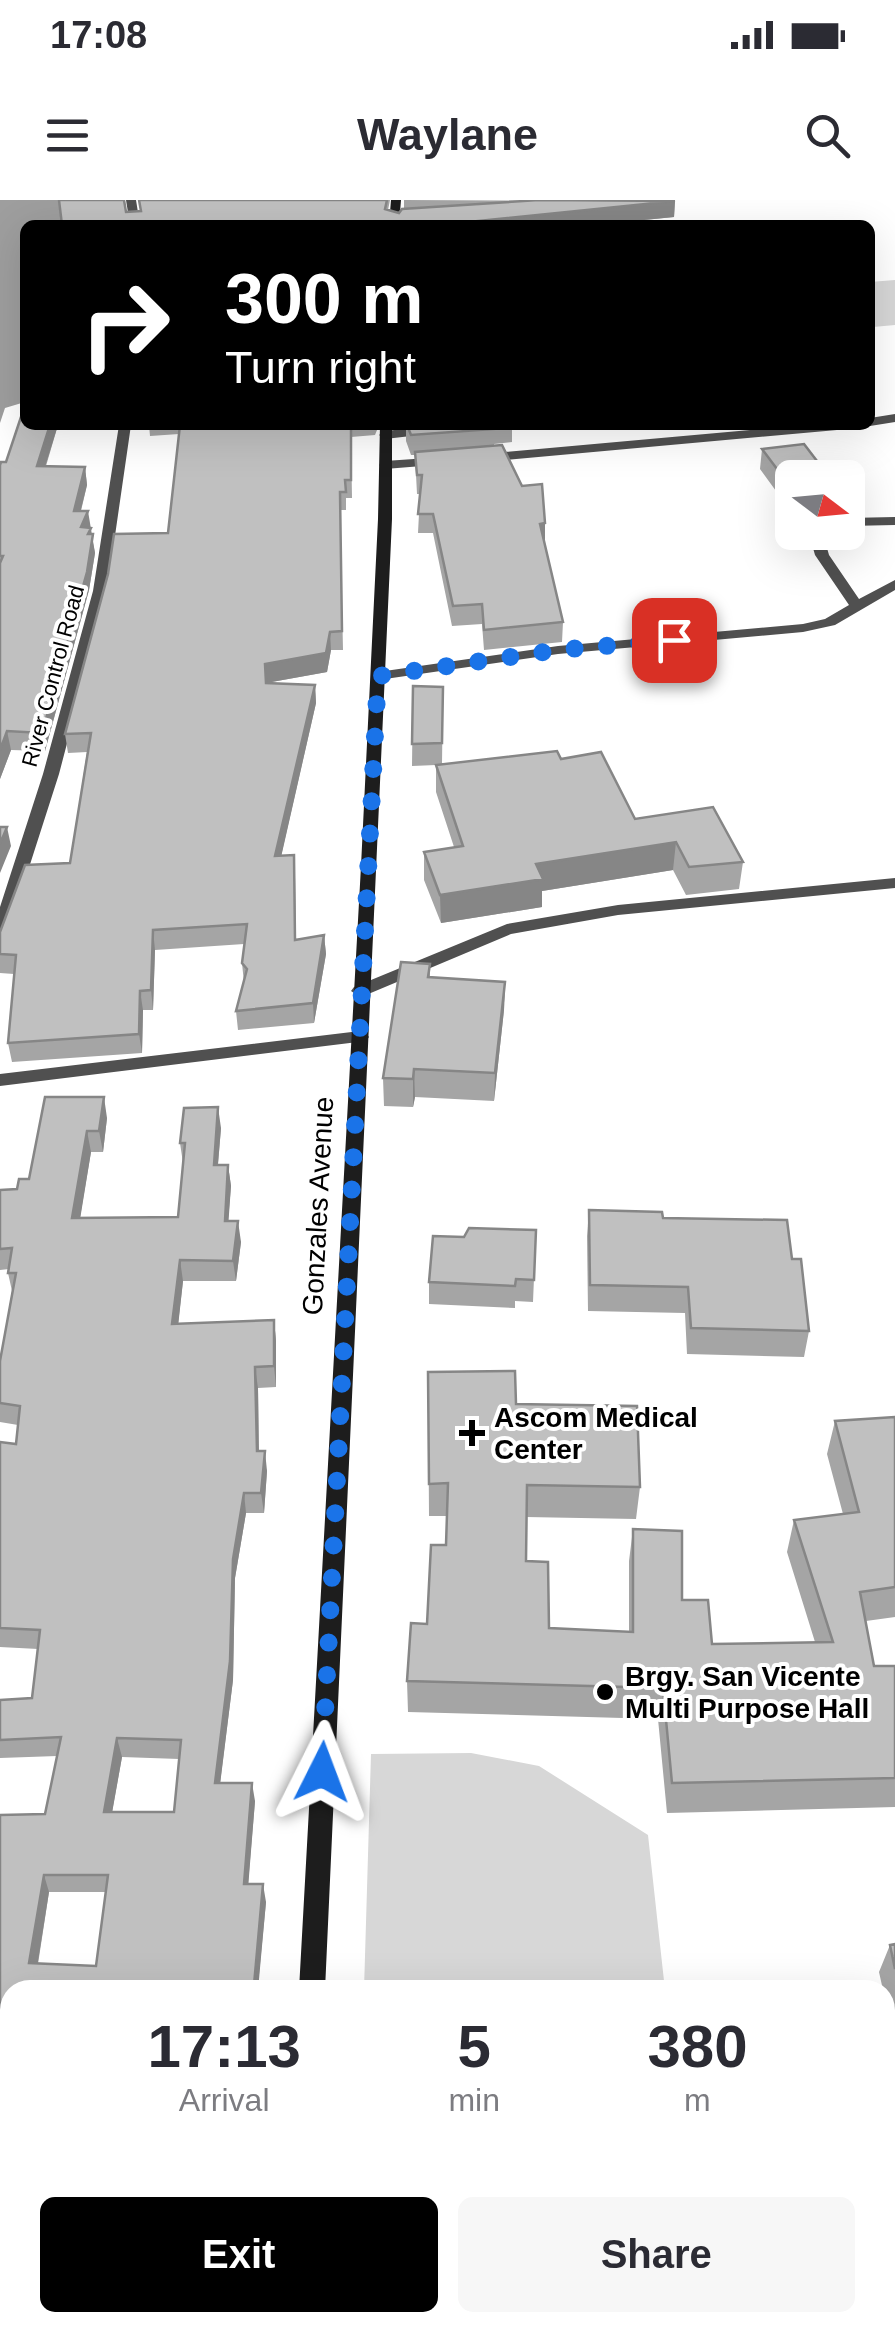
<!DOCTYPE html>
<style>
:root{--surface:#fff;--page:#f7f7f7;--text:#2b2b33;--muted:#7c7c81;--accent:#000}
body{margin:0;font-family:Arial,sans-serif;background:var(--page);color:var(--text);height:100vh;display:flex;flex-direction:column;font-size:38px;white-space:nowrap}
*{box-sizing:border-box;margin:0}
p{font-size:32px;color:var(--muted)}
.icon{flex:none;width:55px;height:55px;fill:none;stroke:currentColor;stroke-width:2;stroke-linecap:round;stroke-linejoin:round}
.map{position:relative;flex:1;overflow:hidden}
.side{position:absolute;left:0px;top:1780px;width:895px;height:352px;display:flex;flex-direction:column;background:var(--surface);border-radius:30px 30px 0 0;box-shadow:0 10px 40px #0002}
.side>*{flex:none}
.hud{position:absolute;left:20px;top:20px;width:855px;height:210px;border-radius:15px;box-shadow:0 10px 40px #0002;background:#000;color:#fff;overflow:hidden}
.needle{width:65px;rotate:106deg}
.controls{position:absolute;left:775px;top:260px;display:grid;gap:20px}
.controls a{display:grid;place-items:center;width:90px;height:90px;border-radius:15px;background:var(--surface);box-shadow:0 10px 40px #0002;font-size:50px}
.pin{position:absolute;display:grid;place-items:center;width:85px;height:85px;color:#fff;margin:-42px;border-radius:20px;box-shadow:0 5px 15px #0006}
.me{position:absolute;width:110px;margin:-55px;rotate:3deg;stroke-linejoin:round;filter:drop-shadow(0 0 8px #0008)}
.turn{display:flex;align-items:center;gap:35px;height:210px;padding:0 40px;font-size:45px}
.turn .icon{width:130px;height:130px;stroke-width:2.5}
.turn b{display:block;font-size:70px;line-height:85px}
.eta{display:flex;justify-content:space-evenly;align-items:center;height:170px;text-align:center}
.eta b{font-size:60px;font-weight:700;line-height:70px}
.cta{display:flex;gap:20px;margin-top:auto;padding:20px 40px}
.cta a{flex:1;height:115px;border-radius:15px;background:var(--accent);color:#fff;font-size:40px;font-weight:700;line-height:115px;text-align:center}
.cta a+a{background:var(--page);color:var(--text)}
.status{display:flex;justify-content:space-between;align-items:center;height:70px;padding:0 50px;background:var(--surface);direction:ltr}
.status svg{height:28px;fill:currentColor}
header{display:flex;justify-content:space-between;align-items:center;height:130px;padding:0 40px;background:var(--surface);font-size:45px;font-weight:700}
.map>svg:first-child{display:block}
.green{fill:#d7d7d7}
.water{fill:#9e9e9e}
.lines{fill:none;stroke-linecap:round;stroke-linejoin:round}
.minor{fill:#505050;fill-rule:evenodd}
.tertiary{fill:#505050;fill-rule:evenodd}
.secondary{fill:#1d1d1d;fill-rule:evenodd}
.wall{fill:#a5a5a5;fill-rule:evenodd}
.shaded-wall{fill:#868686}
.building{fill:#c0c0c0;stroke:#868686;stroke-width:2.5;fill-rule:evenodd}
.route{stroke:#1a73e8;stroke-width:18;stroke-dasharray:0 32.4}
.poi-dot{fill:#000;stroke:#fff;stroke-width:4}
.labels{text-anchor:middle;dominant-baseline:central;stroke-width:8;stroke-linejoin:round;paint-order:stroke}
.far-street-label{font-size:22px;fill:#000;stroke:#fff}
.street-label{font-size:28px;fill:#000;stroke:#fff}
.poi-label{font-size:28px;font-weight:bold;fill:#000;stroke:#fff;text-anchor:start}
</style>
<div class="status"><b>17:08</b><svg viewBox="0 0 49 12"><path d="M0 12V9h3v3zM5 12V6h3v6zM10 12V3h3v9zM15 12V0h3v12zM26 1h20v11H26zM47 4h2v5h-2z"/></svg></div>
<header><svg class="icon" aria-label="menu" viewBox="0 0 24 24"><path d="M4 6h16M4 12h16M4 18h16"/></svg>Waylane<svg class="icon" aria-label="search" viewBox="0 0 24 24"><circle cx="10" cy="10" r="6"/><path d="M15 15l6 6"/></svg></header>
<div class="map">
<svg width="895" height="2132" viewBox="0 0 895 2132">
<rect width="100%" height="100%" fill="#fff"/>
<path class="green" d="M 895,80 L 895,125 L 873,127 L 870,82 Z
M 471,1553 L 539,1566 L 648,1635 L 665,1790 L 364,1790 L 371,1554 Z
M 353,2123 L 699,2122 L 700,2132 L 353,2132 Z"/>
<path class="water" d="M 0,0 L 94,0 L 91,25 L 25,25 L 25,202 L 5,208 L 0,223 Z"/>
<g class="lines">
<path class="minor" d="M 895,214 L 895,222 L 870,226 L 867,225 L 870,225 L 870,218 Z
M 807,225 L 854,225 L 848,229 L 482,262 L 476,258 L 482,254 Z
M 433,226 L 437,227 L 437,233 L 385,239 L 379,235 L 385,231 Z
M 443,257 L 447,258 L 447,264 L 385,269 L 379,265 L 385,261 Z
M 895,317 L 895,325 L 848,326 L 848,318 Z
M 821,332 L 834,332 L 827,348 L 829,355 L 859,399 L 895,380 L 895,390 L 835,425 L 803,432 L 558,454 L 378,480 L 371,476 L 378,472 L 558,446 L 803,424 L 825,419 L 849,405 L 815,355 L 813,348 Z
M 895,678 L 895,688 L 618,715 L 511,734 L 366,795 L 360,797 L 351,791 L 354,787 L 507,724 L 618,705 Z
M 360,831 L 366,833 L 369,837 L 366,841 L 0,886 L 0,874 Z"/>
<path class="tertiary" d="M 126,0 L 136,0 L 140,25 L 130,25 Z
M 119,225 L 131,225 L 107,391 L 59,574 L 8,733 L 0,738 L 0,707 L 43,574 L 93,391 Z"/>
<path class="secondary" d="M 391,0 L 401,0 L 399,25 L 389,25 Z
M 380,225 L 392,225 L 392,319 L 325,1790 L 299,1790 L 361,666 L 378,319 Z
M 281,2122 L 311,2122 L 311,2132 L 281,2132 Z"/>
</g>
<path class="wall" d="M 139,0 L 390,0 L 388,10 L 399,13 L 404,9 L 404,0 L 675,1 L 674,17 L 594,25 L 62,25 L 126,12 L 141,11 Z
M 25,225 L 58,225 L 46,266 L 85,267 L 87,285 L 81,311 L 90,328 L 95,353 L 89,390 L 45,551 L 11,550 L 0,579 L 0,265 L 6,262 Z
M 149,225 L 379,225 L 375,235 L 351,237 L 352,298 L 346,298 L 346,310 L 340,310 L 343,450 L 331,450 L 327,472 L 266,483 L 315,485 L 316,503 L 281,656 L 295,675 L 296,740 L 324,735 L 326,754 L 314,823 L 238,830 L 236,811 L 244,783 L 242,763 L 244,744 L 155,750 L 153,810 L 143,810 L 142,853 L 12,862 L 8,843 L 14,774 L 0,773 L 0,732 L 70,663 L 87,552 L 68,553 L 65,534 L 168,333 L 179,234 L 150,236 Z
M 395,225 L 512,225 L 512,242 L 494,244 L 494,246 L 544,343 L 563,422 L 562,442 L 484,450 L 482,424 L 452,426 L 433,333 L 418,333 L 420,294 L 417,294 L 415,255 L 411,255 L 406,241 L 406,226 L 396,226 Z
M 762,249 L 792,278 L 792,313 L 760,269 Z
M 413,486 L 443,487 L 442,564 L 561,559 L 635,619 L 743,662 L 739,689 L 686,695 L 673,670 L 542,691 L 542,707 L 441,723 L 424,680 L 424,652 L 454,647 L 436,592 L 436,565 L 412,566 Z
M 430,764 L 430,777 L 505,782 L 504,810 L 494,901 L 415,897 L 413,907 L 384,906 L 383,878 Z
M 45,897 L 107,918 L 103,952 L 91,952 L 80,1017 L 178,1017 L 183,963 L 180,943 L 221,928 L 218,965 L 228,965 L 231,986 L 228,1021 L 241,1042 L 236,1081 L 183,1081 L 178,1124 L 274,1120 L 276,1141 L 276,1187 L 258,1188 L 259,1251 L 267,1271 L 264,1313 L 246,1313 L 235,1378 L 233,1480 L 220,1583 L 255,1601 L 248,1684 L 266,1702 L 258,1785 L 261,1786 L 262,1790 L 10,1790 L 10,1947 L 0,1947 L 0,1615 L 45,1614 L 57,1556 L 0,1558 L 0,1500 L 32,1498 L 38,1449 L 0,1447 L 0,1242 L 16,1244 L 18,1225 L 0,1222 L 0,1161 L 12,1091 L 8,1073 L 9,1069 L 0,1070 L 0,990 L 17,989 L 29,979 ZM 122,1557 L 179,1559 L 174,1612 L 112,1612 ZM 49,1692 L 106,1692 L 96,1766 L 38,1764 Z
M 589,1010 L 663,1018 L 792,1059 L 809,1131 L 804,1157 L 687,1154 L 685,1113 L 588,1111 L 587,1036 Z
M 536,1030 L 533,1102 L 515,1101 L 515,1108 L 429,1104 L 429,1082 L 464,1037 Z
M 428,1172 L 516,1204 L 640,1287 L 636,1319 L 526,1317 L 526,1361 L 549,1428 L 629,1432 L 629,1361 L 633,1329 L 712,1444 L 815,1442 L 787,1352 L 794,1320 L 843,1314 L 827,1254 L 835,1221 L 895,1217 L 895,1417 L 866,1421 L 874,1466 L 895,1466 L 895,1607 L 667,1613 L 658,1519 L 408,1512 L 407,1481 L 427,1424 L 446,1345 L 447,1316 L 429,1316 Z
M 895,1744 L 895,1913 L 885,1905 L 885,1820 L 889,1817 L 885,1800 L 885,1790 L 883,1790 L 879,1772 L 890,1745 Z"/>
<path class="shaded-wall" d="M 675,1 L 674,17 L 594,25 L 439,25 Z
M 50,225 L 58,225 L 40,283 L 37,266 Z
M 85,267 L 87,285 L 76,329 L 74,311 Z
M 88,311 L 95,353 L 89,390 L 45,551 L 42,533 L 81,327 Z
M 545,323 L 545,343 L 540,324 Z
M 330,432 L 331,450 L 327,472 L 266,483 L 265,464 Z
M 315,485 L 316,503 L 277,675 L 275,656 Z
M 7,531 L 11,550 L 0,579 L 0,550 Z
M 7,627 L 11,646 L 0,673 L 0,644 Z
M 676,642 L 673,670 L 542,691 L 542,707 L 441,723 L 440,695 L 536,664 Z
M 153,730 L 155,750 L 153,810 L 151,790 Z
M 324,735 L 326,754 L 314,823 L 313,803 Z
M 505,782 L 504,810 L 494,901 L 495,873 Z
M 140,791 L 143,810 L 142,853 L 139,834 Z
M 414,869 L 415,897 L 413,907 L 413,879 Z
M 104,897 L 107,918 L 103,952 L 99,931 Z
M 218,907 L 221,928 L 216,986 L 214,965 Z
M 87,931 L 91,952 L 77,1038 L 72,1018 Z
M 228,965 L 231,986 L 227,1042 L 225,1021 Z
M 238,1021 L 241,1042 L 236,1081 L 233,1061 Z
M 180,1060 L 183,1081 L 176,1145 L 172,1124 Z
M 274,1120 L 276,1141 L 276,1187 L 274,1166 Z
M 255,1167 L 258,1188 L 259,1271 L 257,1251 Z
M 265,1251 L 267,1271 L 264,1313 L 261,1293 Z
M 244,1293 L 246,1313 L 235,1378 L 233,1480 L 218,1601 L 215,1583 L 233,1359 Z
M 117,1538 L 122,1557 L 109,1630 L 104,1612 Z
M 252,1583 L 255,1601 L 247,1701 L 244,1684 Z
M 44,1675 L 49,1692 L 35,1780 L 29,1763 Z
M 263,1684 L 266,1702 L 258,1790 L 254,1785 Z
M 178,2122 L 186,2122 L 184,2132 L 176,2132 Z"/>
<path class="building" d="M 59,0 L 124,0 L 126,12 L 141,11 L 139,0 L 387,0 L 385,9 L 399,13 L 402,9 L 539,0 L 675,1 L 439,25 L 62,25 Z
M 25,205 L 25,225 L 50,225 L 37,266 L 85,267 L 74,311 L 88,311 L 81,327 L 91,328 L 88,334 L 93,334 L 87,372 L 42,533 L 7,531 L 0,550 L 0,363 L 3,356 L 0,356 L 0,265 L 1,262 L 6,262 Z
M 180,225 L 351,225 L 351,280 L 345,280 L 346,292 L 340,292 L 342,431 L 330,432 L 326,453 L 265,464 L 266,483 L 315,485 L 275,656 L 294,655 L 295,740 L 324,735 L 313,803 L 236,811 L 247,769 L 242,763 L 247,724 L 153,730 L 151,790 L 140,791 L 139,834 L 8,843 L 16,755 L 0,754 L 0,732 L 25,665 L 70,663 L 91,533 L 65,534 L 108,374 L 114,334 L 168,333 Z
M 407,225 L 492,225 L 494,229 L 411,235 Z
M 804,244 L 830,278 L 792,278 L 792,289 L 762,249 Z
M 502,245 L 522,286 L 542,284 L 545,323 L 540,324 L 563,422 L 484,430 L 482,404 L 453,406 L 433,314 L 418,314 L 422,275 L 417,275 L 415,252 Z
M 413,486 L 443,487 L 442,543 L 412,544 Z
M 557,551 L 561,559 L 601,552 L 635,619 L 713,607 L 743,662 L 689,667 L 676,642 L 536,664 L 543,679 L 440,695 L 424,652 L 463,646 L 436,565 Z
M 0,627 L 7,627 L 0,644 Z
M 401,762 L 430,764 L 428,777 L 505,782 L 495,873 L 414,869 L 413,879 L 383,878 Z
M 45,897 L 104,897 L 99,931 L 87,931 L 72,1018 L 178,1017 L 185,943 L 180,943 L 184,908 L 218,907 L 214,965 L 228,965 L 225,1021 L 238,1021 L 233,1061 L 180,1060 L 172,1124 L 274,1120 L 274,1166 L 255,1167 L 257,1251 L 265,1251 L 261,1293 L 244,1293 L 233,1359 L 230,1461 L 215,1583 L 252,1583 L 244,1684 L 263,1684 L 254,1785 L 261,1786 L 261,1790 L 10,1790 L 10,1932 L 0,1932 L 0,1615 L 45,1614 L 61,1537 L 0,1540 L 0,1500 L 32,1498 L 40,1430 L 0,1428 L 0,1242 L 16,1244 L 20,1206 L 0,1203 L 0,1161 L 16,1073 L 8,1073 L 12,1048 L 0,1049 L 0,990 L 17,989 L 19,979 L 29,979 ZM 117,1538 L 181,1540 L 174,1612 L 104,1612 ZM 44,1675 L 108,1675 L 96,1766 L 29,1763 Z
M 589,1010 L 662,1012 L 663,1018 L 787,1020 L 792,1059 L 801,1059 L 809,1131 L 691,1128 L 688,1087 L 590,1085 Z
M 469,1028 L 536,1030 L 534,1080 L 516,1079 L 515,1086 L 429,1082 L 433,1036 L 464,1037 Z
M 515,1171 L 516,1204 L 637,1206 L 640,1287 L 527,1285 L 526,1361 L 548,1362 L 549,1428 L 633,1432 L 633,1329 L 682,1331 L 682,1400 L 708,1400 L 712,1444 L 833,1442 L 794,1320 L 859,1312 L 835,1221 L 895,1217 L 895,1387 L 860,1392 L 874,1466 L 895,1466 L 895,1578 L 672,1583 L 663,1488 L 407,1481 L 411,1423 L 427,1424 L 431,1345 L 446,1345 L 448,1283 L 429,1284 L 428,1172 Z
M 895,1744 L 895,1769 L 890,1745 Z
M 895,1812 L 895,1879 L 885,1871 L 885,1820 Z
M 64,2122 L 178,2122 L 176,2132 L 62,2132 Z"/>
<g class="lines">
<path class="route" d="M 322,1572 L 378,476 L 558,450 L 674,440"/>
</g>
<g class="poi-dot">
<path d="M467 1218h10v10h10v10h-10v10h-10v-10h-10v-10h10z"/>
<circle cx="605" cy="1492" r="10"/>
</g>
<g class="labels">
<g class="far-street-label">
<text transform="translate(53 476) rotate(-75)">River Control Road</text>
</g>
<g class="street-label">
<text transform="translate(318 1006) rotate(-87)">Gonzales Avenue</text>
</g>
<g class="poi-label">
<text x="494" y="1217">Ascom Medical<tspan x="494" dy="32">Center</tspan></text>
<text x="625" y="1476">Brgy. San Vicente<tspan x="625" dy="32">Multi Purpose Hall</tspan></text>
</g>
</g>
</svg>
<div class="controls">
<a><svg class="needle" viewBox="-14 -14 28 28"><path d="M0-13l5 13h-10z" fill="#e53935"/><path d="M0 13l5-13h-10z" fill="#7c7c81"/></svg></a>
</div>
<div class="pin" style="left:674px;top:440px;background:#d93025"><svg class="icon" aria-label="arrive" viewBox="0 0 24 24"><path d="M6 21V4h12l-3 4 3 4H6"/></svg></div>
<svg class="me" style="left:322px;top:1572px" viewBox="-20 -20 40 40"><path d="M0-17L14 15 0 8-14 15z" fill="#1a73e8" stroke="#fff" stroke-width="4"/></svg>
<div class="hud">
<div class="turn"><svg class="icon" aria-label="right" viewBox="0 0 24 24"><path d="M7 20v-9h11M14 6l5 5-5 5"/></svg><div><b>300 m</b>Turn right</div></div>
</div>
<section class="side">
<div class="eta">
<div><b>17:13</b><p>Arrival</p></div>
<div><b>5</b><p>min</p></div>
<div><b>380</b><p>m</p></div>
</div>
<div class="cta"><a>Exit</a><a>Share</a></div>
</section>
</div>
